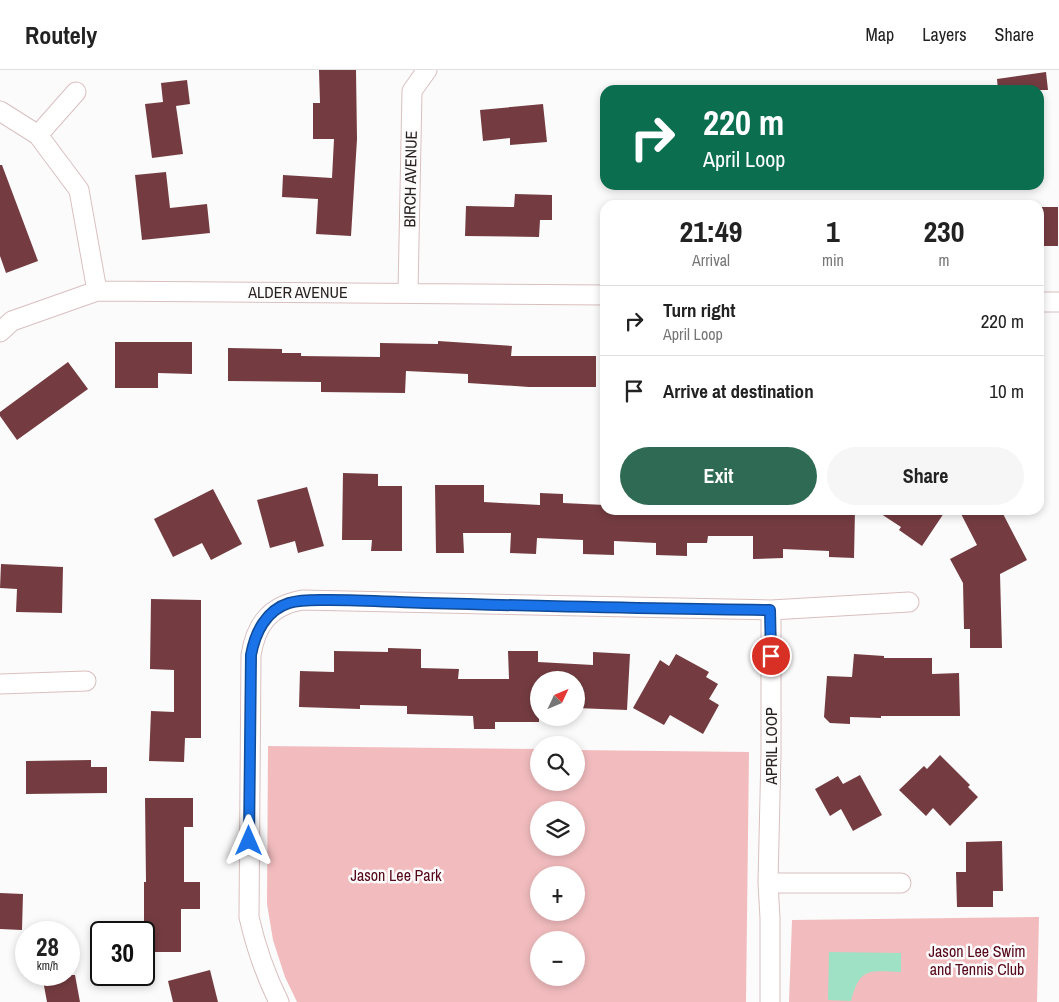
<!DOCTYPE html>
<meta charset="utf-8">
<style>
:root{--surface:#fff;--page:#f6f6f6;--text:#222;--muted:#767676;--line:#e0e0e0;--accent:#2f6a54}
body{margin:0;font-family:"Archivo Narrow",sans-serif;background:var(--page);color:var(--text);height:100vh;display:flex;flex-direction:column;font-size:19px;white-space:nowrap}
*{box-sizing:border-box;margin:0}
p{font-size:16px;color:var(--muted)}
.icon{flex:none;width:28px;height:28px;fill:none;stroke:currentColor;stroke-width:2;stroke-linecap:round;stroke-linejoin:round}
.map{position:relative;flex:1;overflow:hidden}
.drawer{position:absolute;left:600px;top:130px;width:444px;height:315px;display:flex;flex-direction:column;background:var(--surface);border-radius:15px;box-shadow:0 2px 8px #0003}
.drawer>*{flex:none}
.guide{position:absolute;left:600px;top:15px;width:444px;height:105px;border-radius:15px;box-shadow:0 2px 8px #0003;background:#0b6e4f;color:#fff;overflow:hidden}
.needle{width:32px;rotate:46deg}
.tools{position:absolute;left:530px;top:601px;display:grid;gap:10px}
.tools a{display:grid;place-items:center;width:55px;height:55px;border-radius:50%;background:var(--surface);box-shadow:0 2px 8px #0003;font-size:25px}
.speed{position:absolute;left:15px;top:851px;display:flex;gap:10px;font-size:25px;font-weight:700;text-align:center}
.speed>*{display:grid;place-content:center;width:65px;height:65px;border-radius:50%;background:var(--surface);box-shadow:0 2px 8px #0003;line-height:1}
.speed small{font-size:12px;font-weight:400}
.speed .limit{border:2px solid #111;border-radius:8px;background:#fff;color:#111}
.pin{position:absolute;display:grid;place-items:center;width:42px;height:42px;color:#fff;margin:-21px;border:2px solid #fff;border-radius:50%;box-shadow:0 1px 5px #0007}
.me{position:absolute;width:55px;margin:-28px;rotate:0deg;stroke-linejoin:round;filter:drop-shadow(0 0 4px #0008)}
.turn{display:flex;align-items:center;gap:18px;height:105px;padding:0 20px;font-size:22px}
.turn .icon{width:65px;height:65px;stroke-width:2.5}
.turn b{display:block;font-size:35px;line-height:42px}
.eta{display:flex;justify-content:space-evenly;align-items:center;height:85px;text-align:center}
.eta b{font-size:30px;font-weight:700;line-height:35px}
.primary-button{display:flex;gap:10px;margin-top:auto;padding:10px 20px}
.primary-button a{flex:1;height:58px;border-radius:30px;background:var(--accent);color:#fff;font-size:20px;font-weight:700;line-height:58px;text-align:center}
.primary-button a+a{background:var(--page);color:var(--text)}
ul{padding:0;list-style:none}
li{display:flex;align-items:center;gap:15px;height:70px;padding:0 20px;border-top:1px solid var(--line)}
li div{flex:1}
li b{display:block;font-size:19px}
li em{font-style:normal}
header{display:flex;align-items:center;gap:30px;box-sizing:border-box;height:70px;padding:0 25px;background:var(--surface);border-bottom:1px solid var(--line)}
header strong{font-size:24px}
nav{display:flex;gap:28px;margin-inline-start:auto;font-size:18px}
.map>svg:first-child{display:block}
.green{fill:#f2bcbe;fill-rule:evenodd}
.water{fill:#9ee1c5}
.building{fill:#743c41}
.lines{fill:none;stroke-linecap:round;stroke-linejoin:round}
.street-casing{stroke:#d9bfc0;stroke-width:21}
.street{stroke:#fff;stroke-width:19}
.route-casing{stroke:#114b97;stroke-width:12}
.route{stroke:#1a73e8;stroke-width:9}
.labels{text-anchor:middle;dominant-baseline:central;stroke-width:5;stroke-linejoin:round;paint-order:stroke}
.street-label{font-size:16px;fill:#292020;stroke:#fbfbfb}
.park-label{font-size:16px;fill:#560719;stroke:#fbfbfb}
</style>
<header>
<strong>Routely</strong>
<nav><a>Map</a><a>Layers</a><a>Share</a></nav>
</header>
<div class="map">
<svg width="1059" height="932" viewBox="0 0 1059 932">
<rect width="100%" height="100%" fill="#fbfbfb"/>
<path class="green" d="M 268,676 L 539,679 L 539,712 L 576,712 L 576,680 L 749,682 L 746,932 L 297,932 L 285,907 L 273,870 L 267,834 ZM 539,740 L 576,740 L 576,778 L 539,778 ZM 539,805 L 576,805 L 576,842 L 539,842 ZM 539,870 L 576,870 L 576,908 L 539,908 Z
M 1039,847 L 1037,932 L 789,932 L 792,850 Z"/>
<path class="water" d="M 829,882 L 901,883 L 901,902 C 870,901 860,896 851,931 L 828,930 Z"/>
<path class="building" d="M 319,0 L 356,0 L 357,69 L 351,166 L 316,164 L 318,129 L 282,127 L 283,105 L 332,108 L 334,69 L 313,69 L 313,33 L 320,33 Z
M 1046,2 L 1048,20 L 998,20 L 997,9 Z
M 187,10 L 190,34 L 176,36 L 183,84 L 152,88 L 145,34 L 163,32 L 161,13 Z
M 543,34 L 547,72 L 510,75 L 510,68 L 483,71 L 480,40 Z
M 0,95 L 2,95 L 38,191 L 6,203 L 0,186 Z
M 166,102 L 170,138 L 207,134 L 210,163 L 142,170 L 135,105 Z
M 515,124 L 552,125 L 552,150 L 540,150 L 539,167 L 465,166 L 466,136 L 514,137 Z
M 1039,137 L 1058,137 L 1058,176 L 1039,176 Z
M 438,271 L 512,276 L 511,286 L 596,286 L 596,317 L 529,317 L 468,313 L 468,304 L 406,301 L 405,323 L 321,322 L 321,312 L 228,311 L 228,278 L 282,279 L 282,283 L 301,283 L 301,286 L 380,287 L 380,273 L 438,274 Z
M 115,272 L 192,272 L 192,304 L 158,303 L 158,318 L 115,318 Z
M 68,292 L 88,319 L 17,370 L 0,346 L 0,342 Z
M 343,403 L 378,404 L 378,416 L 402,416 L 402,481 L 371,481 L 372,470 L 342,470 Z
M 435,415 L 484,415 L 484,432 L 540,435 L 540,423 L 563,424 L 563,433 L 605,435 L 605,440 L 855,440 L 854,488 L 829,487 L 829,481 L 783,479 L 783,488 L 753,489 L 753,466 L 708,466 L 707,473 L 687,473 L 687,486 L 656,485 L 656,473 L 614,471 L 614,485 L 583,484 L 583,470 L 537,468 L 536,484 L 510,483 L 511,463 L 463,463 L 464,483 L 436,483 Z
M 307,417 L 324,476 L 298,483 L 295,471 L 270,478 L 257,430 Z
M 213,419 L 242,474 L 211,490 L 202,473 L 173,487 L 154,449 Z
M 875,440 L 946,440 L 922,476 L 899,460 L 901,457 Z
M 959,440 L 1001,440 L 1027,490 L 1000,504 L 1002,578 L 970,578 L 970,559 L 964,559 L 963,513 L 950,489 L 977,475 Z
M 1,494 L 63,497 L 62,543 L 16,542 L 17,519 L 0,518 Z
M 151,529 L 201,530 L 201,668 L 185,668 L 184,692 L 149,691 L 151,641 L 174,642 L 174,600 L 150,599 Z
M 388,578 L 421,579 L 421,598 L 459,599 L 458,609 L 509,609 L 508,581 L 538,581 L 538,592 L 593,595 L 593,582 L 630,584 L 627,640 L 576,638 L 576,610 L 539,610 L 539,652 L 495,652 L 495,659 L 474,659 L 473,646 L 407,644 L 407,636 L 360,635 L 360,639 L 299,637 L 300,601 L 334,602 L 334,581 L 388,582 Z
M 676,584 L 709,602 L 706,607 L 718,614 L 709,629 L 719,635 L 703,664 L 670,645 L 664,655 L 633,638 L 660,590 L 669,596 Z
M 854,584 L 884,586 L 884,588 L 932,588 L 932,604 L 959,603 L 960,646 L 881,646 L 881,648 L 850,647 L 850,654 L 830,653 L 824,647 L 827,606 L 852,607 Z
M 940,685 L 970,715 L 968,717 L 978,727 L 950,756 L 933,738 L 926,746 L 899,720 L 924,696 L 927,699 Z
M 91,690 L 91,697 L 107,697 L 107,723 L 26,724 L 26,691 Z
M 860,705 L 882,745 L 853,761 L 841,739 L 830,746 L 815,719 L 838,706 L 843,714 Z
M 145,728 L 193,728 L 193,757 L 184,757 L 184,812 L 200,812 L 200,839 L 181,839 L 181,882 L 144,882 L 144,812 L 146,812 Z
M 1002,771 L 1003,821 L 993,821 L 993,837 L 957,837 L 956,802 L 966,802 L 966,772 Z
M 0,823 L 23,824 L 22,860 L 0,859 Z
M 210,900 L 218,932 L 173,932 L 168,911 Z
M 42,905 L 75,905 L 80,932 L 47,932 Z"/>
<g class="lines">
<defs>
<path id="street" d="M 0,41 L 38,65 L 79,120 L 97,221
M 38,65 L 76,22
M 408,222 L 412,21 L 427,0
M 1039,232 L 1059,232
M 0,262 L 12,251 L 97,221 L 605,225
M 0,614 L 86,611
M 768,813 L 901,813
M 279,932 C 265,904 256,878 249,847 L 251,585 C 256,554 270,536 302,530 L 771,540 L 909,532
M 770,932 L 770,848 L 768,813 L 771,683 L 771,540"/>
</defs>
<use href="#street" class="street-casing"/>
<use href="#street" class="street"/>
</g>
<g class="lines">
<defs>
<path id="route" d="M 249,771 L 251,585 C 255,563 266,540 289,533 C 302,529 317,530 330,530 C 362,530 394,532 425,533 C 540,536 655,539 770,540 L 771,586"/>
</defs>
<use href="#route" class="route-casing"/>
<use href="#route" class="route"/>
</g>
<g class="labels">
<g class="street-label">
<text transform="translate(410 109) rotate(-89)">BIRCH AVENUE</text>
<text x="298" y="222">ALDER AVENUE</text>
<text transform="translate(771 676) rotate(-90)">APRIL LOOP</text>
</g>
<g class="park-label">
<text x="396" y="805">Jason Lee Park</text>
<text x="977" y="881">Jason Lee Swim<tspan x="977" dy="18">and Tennis Club</tspan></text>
</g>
</g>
</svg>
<div class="tools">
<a><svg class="needle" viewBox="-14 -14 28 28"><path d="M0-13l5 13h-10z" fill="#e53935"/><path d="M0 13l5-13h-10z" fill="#767676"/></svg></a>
<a><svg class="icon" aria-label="search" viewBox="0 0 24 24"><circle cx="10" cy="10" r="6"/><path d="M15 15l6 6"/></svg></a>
<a><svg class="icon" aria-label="layers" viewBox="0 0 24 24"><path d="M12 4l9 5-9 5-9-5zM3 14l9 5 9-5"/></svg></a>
<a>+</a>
<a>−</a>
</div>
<div class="speed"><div>28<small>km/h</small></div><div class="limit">30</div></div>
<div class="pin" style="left:771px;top:586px;background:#d93025"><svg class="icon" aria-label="arrive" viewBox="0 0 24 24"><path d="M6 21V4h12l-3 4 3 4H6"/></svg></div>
<svg class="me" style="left:249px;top:771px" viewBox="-20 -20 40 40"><path d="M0-17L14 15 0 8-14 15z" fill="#1a73e8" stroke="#fff" stroke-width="4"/></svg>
<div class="guide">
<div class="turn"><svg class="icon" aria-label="right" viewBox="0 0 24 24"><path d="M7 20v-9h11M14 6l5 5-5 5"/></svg><div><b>220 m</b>April Loop</div></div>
</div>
<section class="drawer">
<div class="eta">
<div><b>21:49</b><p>Arrival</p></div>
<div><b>1</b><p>min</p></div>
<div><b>230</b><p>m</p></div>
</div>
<ul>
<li><svg class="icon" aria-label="right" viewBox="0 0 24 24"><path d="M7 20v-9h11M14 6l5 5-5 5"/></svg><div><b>Turn right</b><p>April Loop</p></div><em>220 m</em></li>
<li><svg class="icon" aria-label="arrive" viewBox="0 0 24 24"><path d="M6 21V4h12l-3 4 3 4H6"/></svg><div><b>Arrive at destination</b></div><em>10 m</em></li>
</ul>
<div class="primary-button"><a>Exit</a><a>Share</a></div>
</section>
</div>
